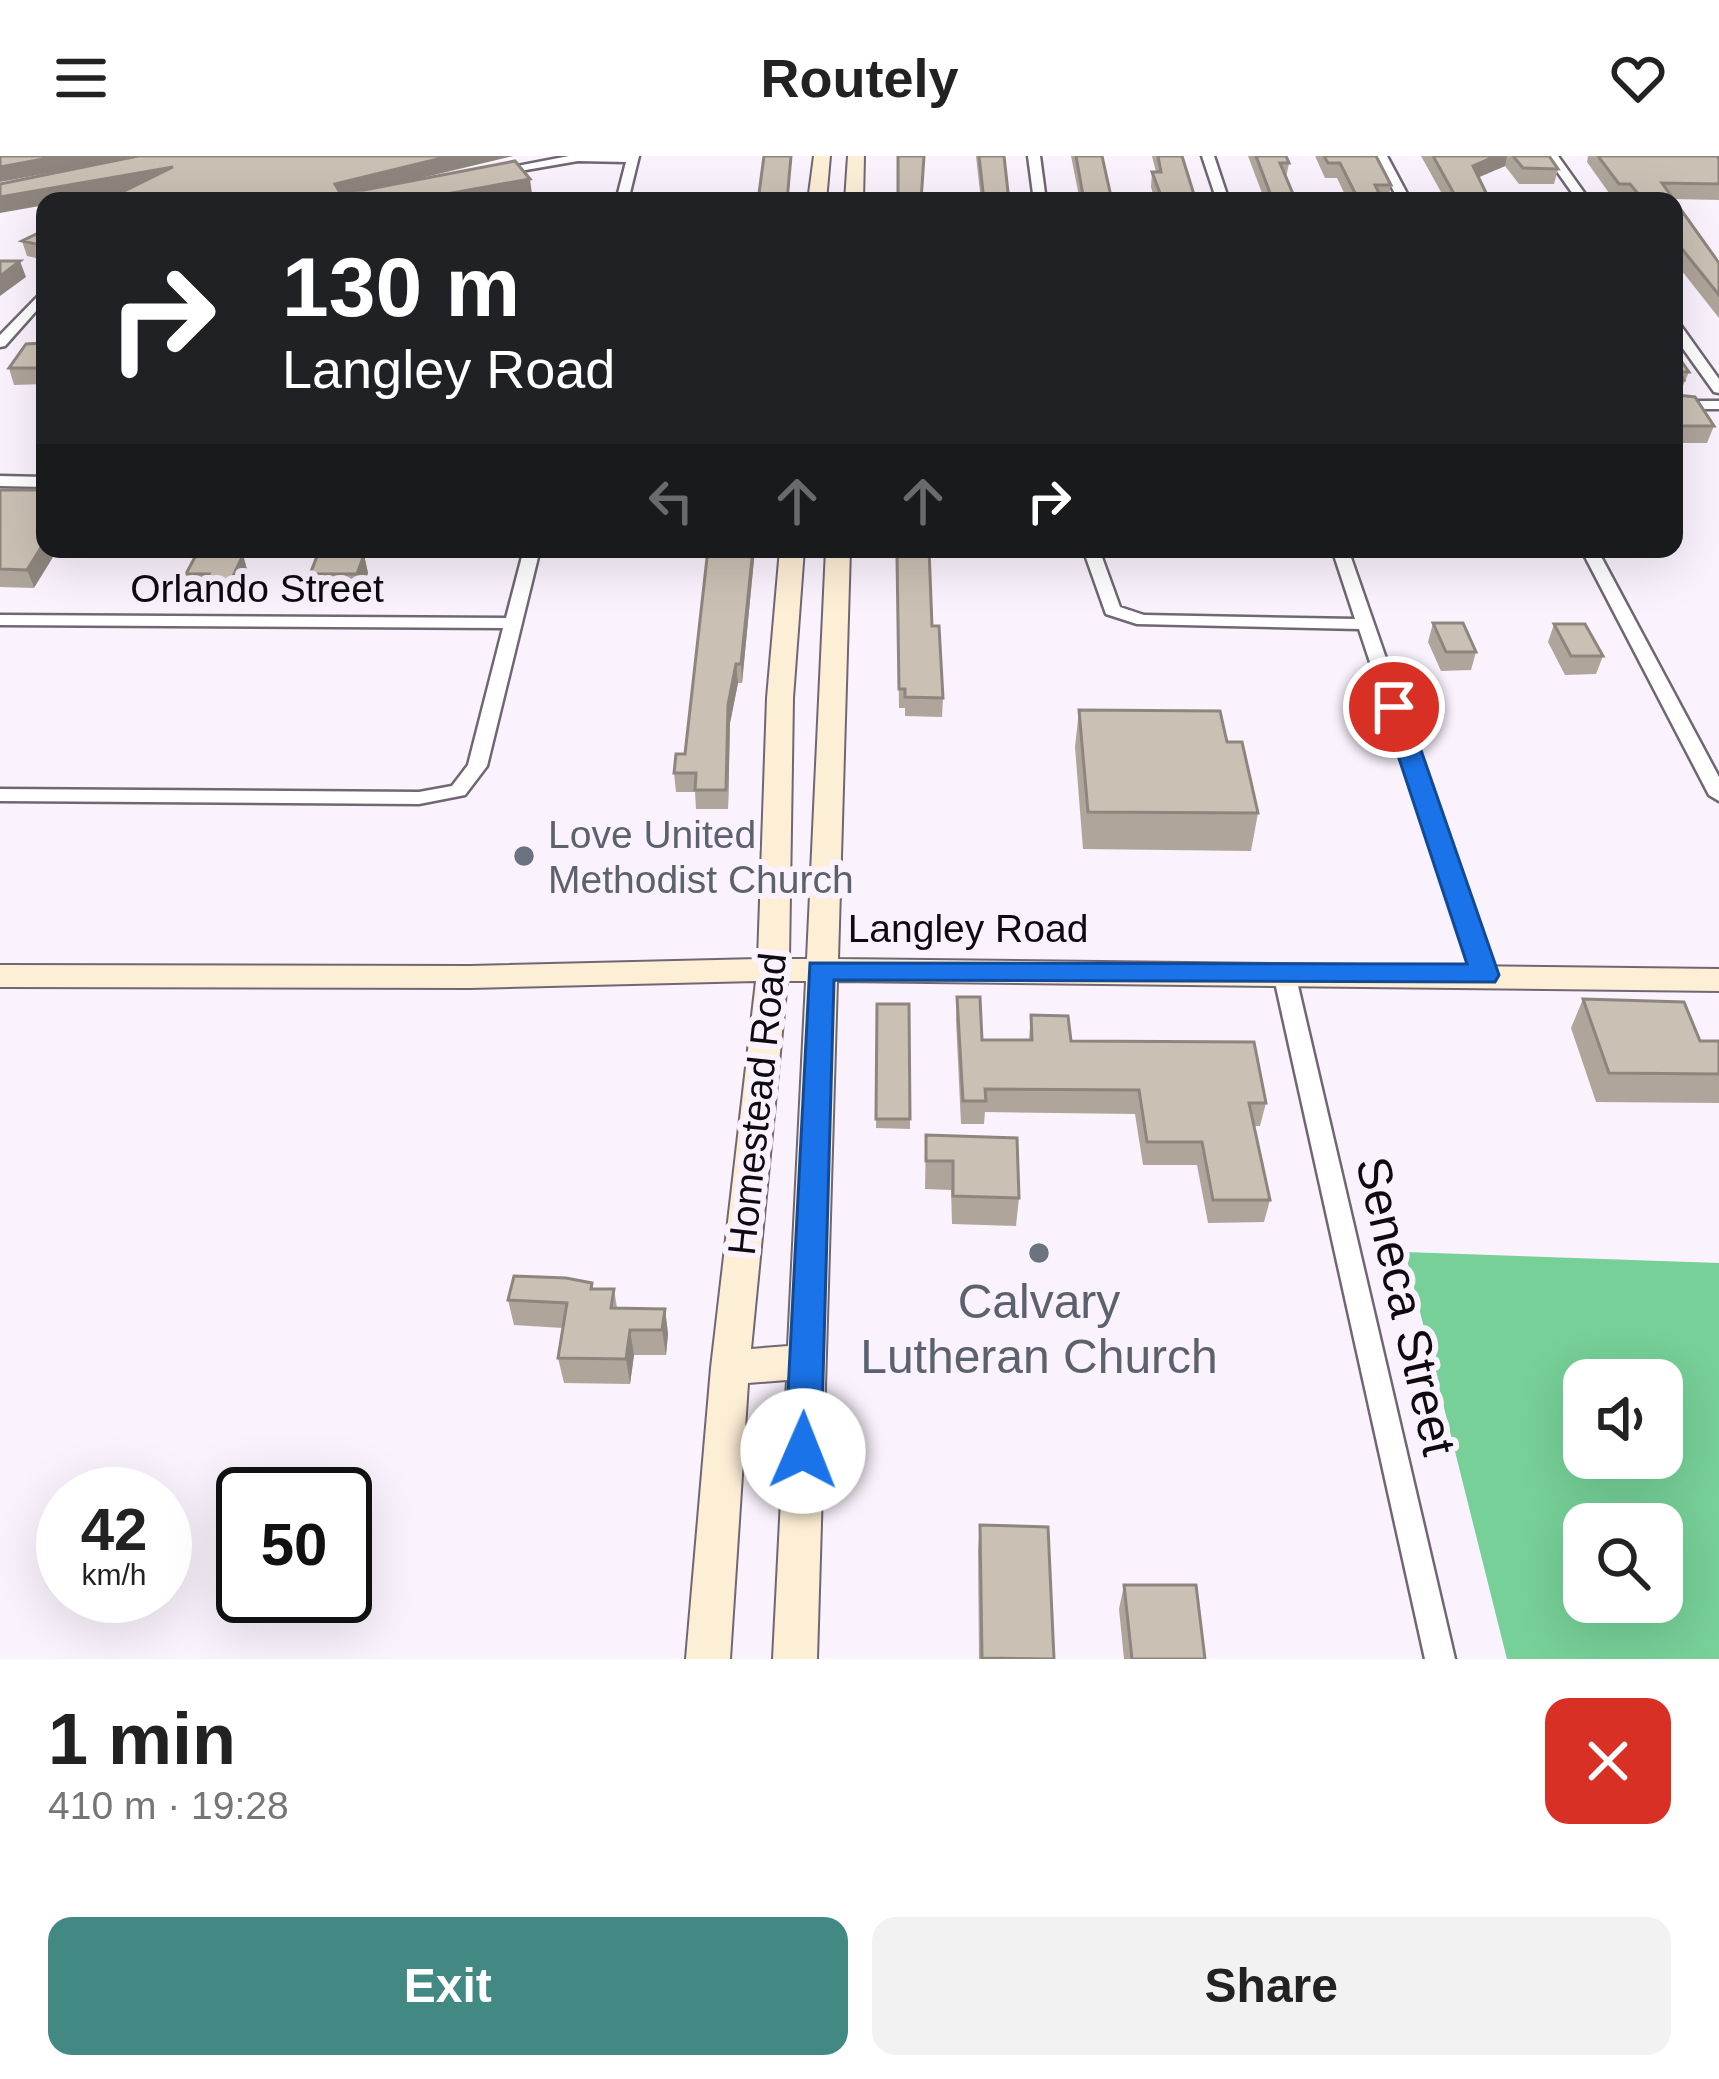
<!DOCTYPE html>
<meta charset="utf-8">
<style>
:root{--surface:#fff;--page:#f2f2f2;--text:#222;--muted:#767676;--accent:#428984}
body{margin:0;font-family:Arial,sans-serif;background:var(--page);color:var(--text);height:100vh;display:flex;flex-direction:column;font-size:45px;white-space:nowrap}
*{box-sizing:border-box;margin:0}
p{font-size:39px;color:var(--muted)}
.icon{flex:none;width:66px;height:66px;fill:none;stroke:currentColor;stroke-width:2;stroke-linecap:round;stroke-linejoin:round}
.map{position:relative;height:1503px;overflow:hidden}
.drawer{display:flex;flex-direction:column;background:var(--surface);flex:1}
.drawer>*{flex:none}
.top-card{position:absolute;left:36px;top:36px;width:1647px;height:366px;border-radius:24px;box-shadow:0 12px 48px #0002;background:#202124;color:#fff;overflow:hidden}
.fabs{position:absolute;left:1563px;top:1203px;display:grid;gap:24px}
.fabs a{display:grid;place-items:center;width:120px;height:120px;border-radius:24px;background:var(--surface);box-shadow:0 12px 48px #0002;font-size:60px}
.speed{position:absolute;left:36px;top:1311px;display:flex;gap:24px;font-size:60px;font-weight:700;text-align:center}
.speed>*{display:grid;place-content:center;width:156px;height:156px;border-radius:50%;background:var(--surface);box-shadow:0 12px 48px #0002;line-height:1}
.speed small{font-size:30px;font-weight:400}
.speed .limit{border:6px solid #111;border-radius:18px;background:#fff;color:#111}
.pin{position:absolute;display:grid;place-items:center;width:102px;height:102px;color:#fff;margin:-51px;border:6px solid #fff;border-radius:50%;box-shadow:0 3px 12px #0007}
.me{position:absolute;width:132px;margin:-66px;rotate:1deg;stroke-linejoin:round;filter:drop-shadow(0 0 9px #0008)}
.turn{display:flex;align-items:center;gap:42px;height:252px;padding:0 48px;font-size:54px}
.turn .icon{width:156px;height:156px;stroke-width:2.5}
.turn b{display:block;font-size:84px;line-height:102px}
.lanes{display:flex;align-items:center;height:114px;padding:0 48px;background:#0003;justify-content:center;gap:60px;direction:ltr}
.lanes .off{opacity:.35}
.round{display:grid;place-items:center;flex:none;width:126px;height:126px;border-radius:24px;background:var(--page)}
.overview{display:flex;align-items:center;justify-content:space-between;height:204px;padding:0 48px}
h1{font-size:72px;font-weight:700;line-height:90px}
.primary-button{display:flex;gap:24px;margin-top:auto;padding:24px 48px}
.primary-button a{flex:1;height:138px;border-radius:24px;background:var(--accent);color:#fff;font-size:48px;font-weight:700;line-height:138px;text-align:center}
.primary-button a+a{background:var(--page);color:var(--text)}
header{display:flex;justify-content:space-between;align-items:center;height:156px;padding:0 48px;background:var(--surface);font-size:54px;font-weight:700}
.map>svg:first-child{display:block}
.forest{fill:#76d097;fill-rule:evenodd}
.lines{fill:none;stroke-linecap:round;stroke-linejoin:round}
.street-casing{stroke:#706773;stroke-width:5}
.secondary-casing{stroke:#706773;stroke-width:4}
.street{fill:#fff;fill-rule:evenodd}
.secondary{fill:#fdeed6;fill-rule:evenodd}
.wall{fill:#afa59b}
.shaded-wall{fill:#8e867e}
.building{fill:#cbc0b4;stroke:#8e867e;stroke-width:3}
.route{fill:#1a73e8;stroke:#114b97;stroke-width:3}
.worship-dot{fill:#6b7280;stroke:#faf2fd;stroke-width:4.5}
.labels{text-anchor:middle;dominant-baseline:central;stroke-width:12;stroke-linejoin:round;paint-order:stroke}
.street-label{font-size:39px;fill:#0e0b10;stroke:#faf2fd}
.worship-label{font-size:39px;fill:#5b616d;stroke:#faf2fd;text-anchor:start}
.near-worship-label{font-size:48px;fill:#5b616d;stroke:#faf2fd}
.near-street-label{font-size:48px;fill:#0e0b10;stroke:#faf2fd}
</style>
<header><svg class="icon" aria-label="menu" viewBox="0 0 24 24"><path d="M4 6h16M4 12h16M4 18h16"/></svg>Routely<svg class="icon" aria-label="heart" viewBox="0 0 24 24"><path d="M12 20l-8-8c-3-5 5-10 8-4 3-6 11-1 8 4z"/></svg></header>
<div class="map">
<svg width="1719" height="1503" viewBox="0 0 1719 1503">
<rect width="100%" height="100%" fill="#faf2fd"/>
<path class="forest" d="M 1405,1096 L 1719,1107 L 1719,1503 L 1507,1503 ZM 1584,1224 L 1662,1224 L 1662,1302 L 1584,1302 ZM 1584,1368 L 1662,1368 L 1662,1446 L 1584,1446 Z"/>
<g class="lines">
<defs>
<path id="street" d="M 569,0 L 639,0 L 628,45 L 616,45 L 626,6 L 578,5 L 497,19 L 491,15 Z
M 1028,0 L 1040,0 L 1046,45 L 1034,45 Z
M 1202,0 L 1214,0 L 1229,45 L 1217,45 Z
M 1375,0 L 1387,0 L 1411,45 L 1399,45 Z
M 1546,0 L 1558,0 L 1590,45 L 1578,45 Z
M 45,133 L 45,145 L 5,190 L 0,191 L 0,179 Z
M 1674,166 L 1679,167 L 1719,223 L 1719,237 L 1714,236 L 1674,180 Z
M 1674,245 L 1719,245 L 1719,253 L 1674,253 Z
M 0,320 L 45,321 L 45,331 L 0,330 Z
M 524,393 L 540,393 L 487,610 L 465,639 L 419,648 L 0,645 L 0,633 L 419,636 L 452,630 L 468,609 L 503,472 L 0,469 L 0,459 L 506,462 Z
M 1083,393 L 1099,393 L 1120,451 L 1144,459 L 1355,463 L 1332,393 L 1348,393 L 1496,819 L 1493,825 L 1477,825 L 1474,819 L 1359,473 L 1137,468 L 1106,458 Z
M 1581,393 L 1597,393 L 1719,621 L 1719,645 L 1709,639 Z
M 1284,809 L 1292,811 L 1295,817 L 1455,1503 L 1425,1503 L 1273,817 L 1276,811 Z"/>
<path id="secondary" d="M 814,0 L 830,0 L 826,45 L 808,45 Z
M 848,0 L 864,0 L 863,45 L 845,45 Z
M 780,393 L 804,393 L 793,542 L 789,803 L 807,803 L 826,393 L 850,393 L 838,803 L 1719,813 L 1719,835 L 837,825 L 817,1503 L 773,1503 L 787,1224 L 748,1227 L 730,1503 L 686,1503 L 711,1212 L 756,825 L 470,832 L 0,831 L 0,809 L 470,810 L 758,803 L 767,542 ZM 787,825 L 806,825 L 788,1190 L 751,1193 Z"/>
</defs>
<use href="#street" class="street-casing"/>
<use href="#secondary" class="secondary-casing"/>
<use href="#street" class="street"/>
<use href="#secondary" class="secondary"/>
</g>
<path class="wall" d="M 976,0 L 1004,0 L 1009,45 L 981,45 Z
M 1071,0 L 1102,0 L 1112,45 L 1080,45 Z
M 1152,0 L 1182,0 L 1196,45 L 1155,45 L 1151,31 L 1152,16 L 1156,16 Z
M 1248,0 L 1286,0 L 1289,7 L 1286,22 L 1296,45 L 1265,45 Z
M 1315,0 L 1376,0 L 1391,29 L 1388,44 L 1348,45 L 1337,22 L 1325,22 Z
M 1421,0 L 1549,0 L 1558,13 L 1554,28 L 1519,28 L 1505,10 L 1479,21 L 1490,45 L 1446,45 Z
M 1588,0 L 1717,0 L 1719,3 L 1719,44 L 1673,43 L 1719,107 L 1719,162 L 1674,105 L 1674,45 L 1614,44 L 1587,6 Z
M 45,74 L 45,104 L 27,100 L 22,85 Z
M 45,164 L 45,228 L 14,229 L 9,212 L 43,187 Z
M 1674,195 L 1689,216 L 1679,239 L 1714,270 L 1707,287 L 1675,287 L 1674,285 Z
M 0,334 L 34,432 L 0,431 Z
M 755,393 L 742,527 L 738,527 L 730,567 L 728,653 L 696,653 L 695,636 L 676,636 L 674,617 L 685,598 Z
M 243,399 L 248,417 L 234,449 L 208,449 L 204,436 L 192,436 L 186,418 Z
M 364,399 L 368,417 L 361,436 L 315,436 L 310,418 Z
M 897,400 L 906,400 L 932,470 L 943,542 L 942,561 L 905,560 L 905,552 L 899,552 Z
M 1433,467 L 1476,496 L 1471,514 L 1441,515 L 1428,486 Z
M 1554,468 L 1603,500 L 1596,518 L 1565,519 L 1548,486 Z
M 1079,554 L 1227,586 L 1258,657 L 1251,695 L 1083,693 L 1075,591 Z
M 957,841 L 982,884 L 1029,884 L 1031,859 L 1071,885 L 1266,947 L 1260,970 L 1254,970 L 1270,1044 L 1264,1066 L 1208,1067 L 1197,1009 L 1143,1009 L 1135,958 L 985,956 L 984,968 L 961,968 L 956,864 Z
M 1583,843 L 1700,885 L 1719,885 L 1719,947 L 1596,946 L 1571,872 Z
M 877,848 L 909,848 L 910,973 L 876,972 Z
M 926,979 L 1019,1042 L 1016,1070 L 952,1068 L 951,1034 L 925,1033 Z
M 592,1127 L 593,1133 L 614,1133 L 617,1152 L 665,1153 L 668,1178 L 666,1199 L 634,1199 L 630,1228 L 564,1227 L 558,1202 L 563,1172 L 514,1169 L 508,1144 Z
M 980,1369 L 1054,1503 L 979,1503 L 978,1394 Z
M 1124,1429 L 1205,1503 L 1124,1503 L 1119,1453 Z"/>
<path class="shaded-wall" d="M 59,0 L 142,0 L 0,26 L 0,11 Z
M 450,0 L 513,0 L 338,42 L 335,28 Z
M 1496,0 L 1507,0 L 1505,10 L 1470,25 L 1473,10 Z
M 173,11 L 177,26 L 69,45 L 45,45 L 45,49 L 0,57 L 0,41 Z
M 530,23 L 532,38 L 493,45 L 408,45 Z
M 231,39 L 232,45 L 193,45 Z
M 20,105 L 26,121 L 0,140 L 0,120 Z
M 1684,224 L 1678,241 L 1674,241 L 1677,225 Z
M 45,385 L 45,393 L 58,393 L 34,432 L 27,414 Z
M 354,393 L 366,393 L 356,417 L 352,399 Z
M 753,393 L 755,393 L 742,527 L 741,508 Z
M 243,399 L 248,417 L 234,449 L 228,431 Z
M 364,399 L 368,417 L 361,436 L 357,418 Z
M 736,508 L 738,527 L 730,567 L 728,653 L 728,549 Z
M 665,1153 L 668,1178 L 666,1199 L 662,1174 Z
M 630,1174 L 634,1199 L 630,1228 L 626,1203 Z"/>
<path class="building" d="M 0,0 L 59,0 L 0,11 Z
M 138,0 L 450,0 L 335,28 L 339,35 L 364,34 L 515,5 L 530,23 L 408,45 L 235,45 L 231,39 L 193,45 L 104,45 L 173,11 L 0,41 L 0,28 Z
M 764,0 L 791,0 L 787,45 L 758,45 Z
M 898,0 L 924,0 L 921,45 L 898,45 Z
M 979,0 L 1004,0 L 1009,45 L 984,45 Z
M 1076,0 L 1102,0 L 1112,45 L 1084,45 Z
M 1158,0 L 1182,0 L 1196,45 L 1163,45 L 1152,16 L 1161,16 Z
M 1256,0 L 1286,0 L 1289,7 L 1280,7 L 1296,45 L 1273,45 Z
M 1324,0 L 1376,0 L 1391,29 L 1375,29 L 1383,45 L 1359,45 L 1340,7 L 1328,7 Z
M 1433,0 L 1496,0 L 1473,10 L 1490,45 L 1458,45 Z
M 1513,0 L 1549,0 L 1558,13 L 1523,12 Z
M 1598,0 L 1717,0 L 1719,3 L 1719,28 L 1662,27 L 1719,107 L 1719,139 L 1674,83 L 1674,45 L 1644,45 L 1630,28 L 1619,28 Z
M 45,74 L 45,90 L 22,85 Z
M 0,105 L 20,105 L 0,120 Z
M 45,164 L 45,212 L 9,212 L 26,188 L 43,187 L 39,171 Z
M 1674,195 L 1689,216 L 1680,216 L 1684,224 L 1677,225 L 1677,239 L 1695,241 L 1714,270 L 1681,270 L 1674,257 Z
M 0,334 L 45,334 L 45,385 L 27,414 L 0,413 Z
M 320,393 L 354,393 L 352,399 L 364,399 L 357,418 L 310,418 Z
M 708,393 L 753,393 L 741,508 L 736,508 L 728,549 L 726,634 L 695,634 L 696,617 L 674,617 L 676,598 L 685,598 Z
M 906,393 L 929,393 L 932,470 L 939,470 L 943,542 L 905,541 L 905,533 L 899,533 L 897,400 L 906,400 Z
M 196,399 L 243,399 L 228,431 L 203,431 L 209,418 L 186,418 Z
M 1433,467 L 1463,467 L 1476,496 L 1446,496 Z
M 1554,468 L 1585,468 L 1603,500 L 1571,500 Z
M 1079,554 L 1220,555 L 1227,586 L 1242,586 L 1258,657 L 1088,656 Z
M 957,841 L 980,841 L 982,884 L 1032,884 L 1031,859 L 1068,860 L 1071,885 L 1254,886 L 1266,947 L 1249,947 L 1270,1044 L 1213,1044 L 1202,986 L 1147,986 L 1139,934 L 985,933 L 986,945 L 963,945 Z
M 1583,843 L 1684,846 L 1700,885 L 1719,885 L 1719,918 L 1609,917 Z
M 877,848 L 909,848 L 910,963 L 876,963 Z
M 926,979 L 1017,982 L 1019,1042 L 953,1040 L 953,1005 L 926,1005 Z
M 514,1120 L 566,1122 L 592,1127 L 591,1133 L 614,1133 L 611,1152 L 665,1153 L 662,1174 L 630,1174 L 626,1203 L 558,1202 L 567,1147 L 508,1144 Z
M 980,1369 L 1048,1371 L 1054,1503 L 982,1502 Z
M 1124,1429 L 1196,1429 L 1205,1503 L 1132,1503 Z"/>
<path class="route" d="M 1394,543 L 1406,551 L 1499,819 L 1495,826 L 834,824 L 821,1295 L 816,1307 L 803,1312 L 790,1307 L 785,1295 L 810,807 L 1467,808 L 1382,551 Z"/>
<g class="worship-dot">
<circle cx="524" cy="700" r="12"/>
<circle cx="1039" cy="1097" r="12"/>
</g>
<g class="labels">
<g class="street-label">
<text x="257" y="432">Orlando Street</text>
<text x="968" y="772">Langley Road</text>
<text transform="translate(757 948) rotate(-84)">Homestead Road</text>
</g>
<g class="worship-label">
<text x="548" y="678">Love United<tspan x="548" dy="45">Methodist Church</tspan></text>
</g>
<g class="near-worship-label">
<text x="1039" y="1145">Calvary<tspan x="1039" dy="55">Lutheran Church</tspan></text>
</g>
<g class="near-street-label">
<text transform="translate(1406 1150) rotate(77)">Seneca Street</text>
</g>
</g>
</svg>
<div class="fabs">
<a><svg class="icon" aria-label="sound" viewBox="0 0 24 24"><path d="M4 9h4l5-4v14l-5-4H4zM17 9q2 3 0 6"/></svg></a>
<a><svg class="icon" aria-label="search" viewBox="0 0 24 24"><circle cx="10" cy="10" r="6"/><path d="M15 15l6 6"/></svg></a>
</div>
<div class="speed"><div>42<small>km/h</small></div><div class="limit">50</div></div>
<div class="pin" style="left:1394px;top:551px;background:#d93025"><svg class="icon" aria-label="arrive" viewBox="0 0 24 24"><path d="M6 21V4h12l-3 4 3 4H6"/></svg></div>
<svg class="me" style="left:803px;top:1295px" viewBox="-20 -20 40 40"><circle r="19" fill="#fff"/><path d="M0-13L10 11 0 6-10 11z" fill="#1a73e8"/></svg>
<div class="top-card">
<div class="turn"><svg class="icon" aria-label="right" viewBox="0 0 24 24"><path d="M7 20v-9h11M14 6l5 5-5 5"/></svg><div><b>130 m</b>Langley Road</div></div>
<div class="lanes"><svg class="icon off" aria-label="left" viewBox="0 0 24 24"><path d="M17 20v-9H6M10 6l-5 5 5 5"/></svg><svg class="icon off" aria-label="ahead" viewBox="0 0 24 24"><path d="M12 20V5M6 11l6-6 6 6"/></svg><svg class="icon off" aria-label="ahead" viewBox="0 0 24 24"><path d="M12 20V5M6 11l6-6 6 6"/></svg><svg class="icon" aria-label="right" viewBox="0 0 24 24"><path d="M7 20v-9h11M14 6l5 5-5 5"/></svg></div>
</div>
</div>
<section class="drawer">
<div class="overview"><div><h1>1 min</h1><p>410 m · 19:28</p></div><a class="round" style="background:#d93025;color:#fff"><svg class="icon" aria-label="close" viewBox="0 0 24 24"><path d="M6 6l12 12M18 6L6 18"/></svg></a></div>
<div class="primary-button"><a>Exit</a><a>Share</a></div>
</section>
